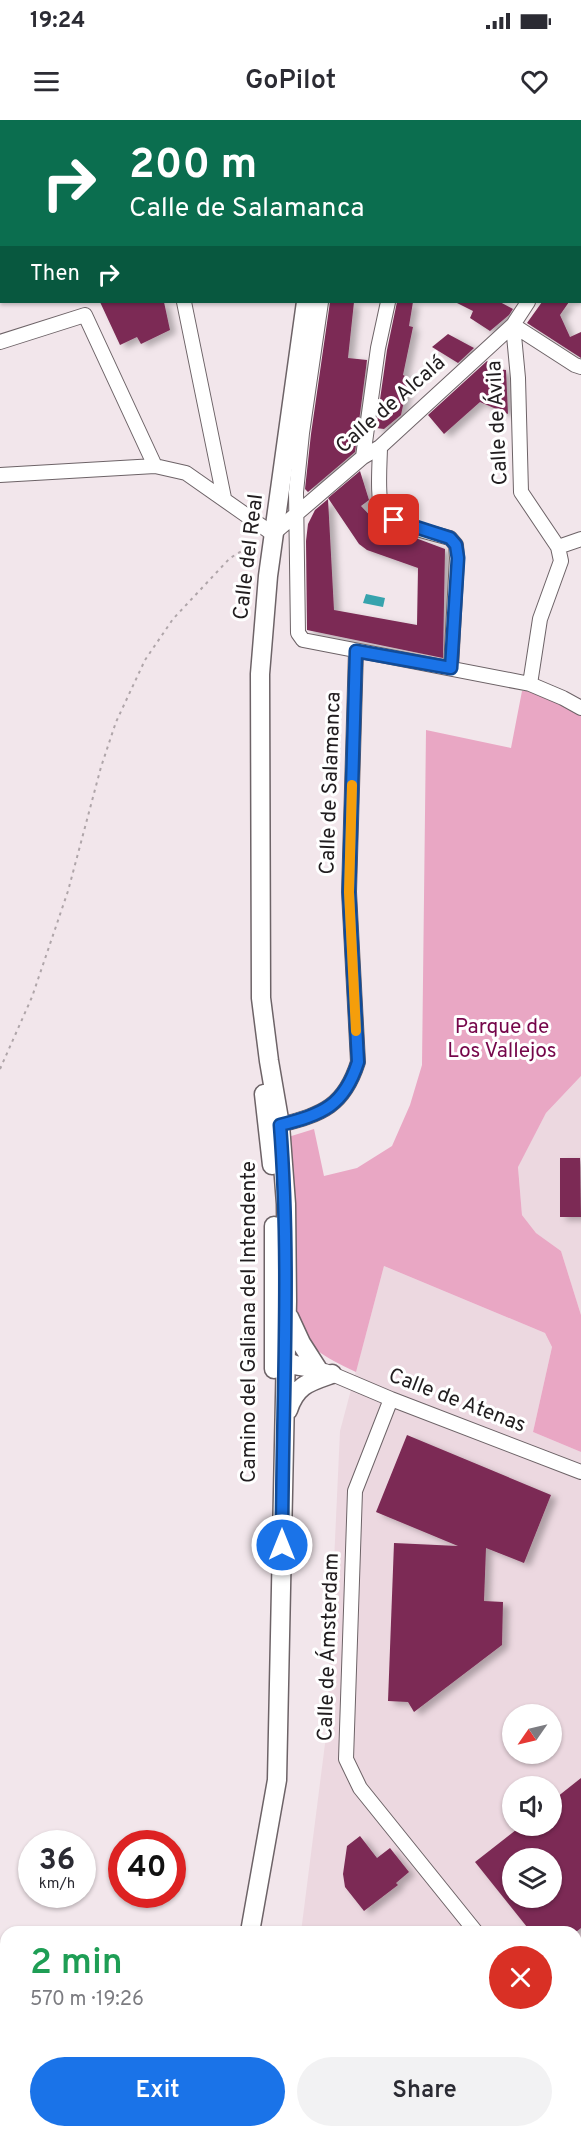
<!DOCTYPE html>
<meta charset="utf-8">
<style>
:root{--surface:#fff;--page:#f2f2f3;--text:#2b2b33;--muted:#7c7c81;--accent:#1a73e8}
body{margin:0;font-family:Overpass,sans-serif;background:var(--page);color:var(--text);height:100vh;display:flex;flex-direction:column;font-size:22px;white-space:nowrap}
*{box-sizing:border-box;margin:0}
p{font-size:20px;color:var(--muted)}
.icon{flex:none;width:33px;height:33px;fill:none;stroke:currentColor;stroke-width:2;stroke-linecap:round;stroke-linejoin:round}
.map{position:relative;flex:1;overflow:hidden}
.panel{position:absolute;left:0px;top:1806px;width:582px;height:212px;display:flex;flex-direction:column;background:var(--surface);border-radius:18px 18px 0 0;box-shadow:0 2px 4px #0004}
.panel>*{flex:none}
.banner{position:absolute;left:0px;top:0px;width:582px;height:183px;box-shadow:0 2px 4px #0004;background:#0b6e4f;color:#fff;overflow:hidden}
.needle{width:39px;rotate:236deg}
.fabs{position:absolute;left:502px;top:1584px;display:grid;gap:12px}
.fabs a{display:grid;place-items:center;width:60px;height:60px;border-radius:50%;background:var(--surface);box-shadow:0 2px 4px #0004;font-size:30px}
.speed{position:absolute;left:18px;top:1710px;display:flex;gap:12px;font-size:30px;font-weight:700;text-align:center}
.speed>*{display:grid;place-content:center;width:78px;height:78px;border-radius:50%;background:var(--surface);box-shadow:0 2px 4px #0004;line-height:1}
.speed small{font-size:15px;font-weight:400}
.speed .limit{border:9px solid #d22;background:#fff;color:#111}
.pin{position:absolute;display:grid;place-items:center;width:51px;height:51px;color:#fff;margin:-26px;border-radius:12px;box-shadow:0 3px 9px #0006}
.me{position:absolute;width:66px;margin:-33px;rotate:0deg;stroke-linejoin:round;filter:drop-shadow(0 0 4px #0008)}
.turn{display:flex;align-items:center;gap:21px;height:126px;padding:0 30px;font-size:27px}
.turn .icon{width:78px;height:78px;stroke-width:2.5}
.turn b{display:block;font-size:42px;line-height:51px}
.then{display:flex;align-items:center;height:57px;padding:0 30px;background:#0003;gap:12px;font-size:22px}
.round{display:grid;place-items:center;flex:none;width:63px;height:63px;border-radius:32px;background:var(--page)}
.summary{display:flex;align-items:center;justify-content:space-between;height:102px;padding:0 30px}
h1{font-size:36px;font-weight:600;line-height:45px;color:#1e9e55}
.button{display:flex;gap:12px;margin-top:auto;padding:12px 30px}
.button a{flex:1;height:69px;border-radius:36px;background:var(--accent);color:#fff;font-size:24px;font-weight:600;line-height:69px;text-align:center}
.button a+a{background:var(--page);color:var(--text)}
.status{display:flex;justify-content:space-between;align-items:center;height:42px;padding:0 30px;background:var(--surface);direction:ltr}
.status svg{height:16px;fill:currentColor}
header{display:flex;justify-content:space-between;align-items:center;height:78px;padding:0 30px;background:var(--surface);font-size:27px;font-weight:600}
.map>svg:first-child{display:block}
.built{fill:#ecd8e0;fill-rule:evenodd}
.green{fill:#e9a7c4}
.water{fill:#37a3ad}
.building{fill:#7b2b54;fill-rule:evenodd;filter:url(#shadow)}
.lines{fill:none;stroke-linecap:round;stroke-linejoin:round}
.street-casing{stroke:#6d6367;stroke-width:16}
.secondary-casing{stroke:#6d6367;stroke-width:21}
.path{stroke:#afa5a9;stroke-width:2;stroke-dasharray:3 4.5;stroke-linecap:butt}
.street{stroke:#fff;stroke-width:14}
.secondary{stroke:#fff;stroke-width:18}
.route-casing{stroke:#114b97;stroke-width:15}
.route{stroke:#1a73e8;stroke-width:10}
.slow{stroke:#f59e0b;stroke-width:10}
.labels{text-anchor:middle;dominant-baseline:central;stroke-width:6;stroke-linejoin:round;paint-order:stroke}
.street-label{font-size:21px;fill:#211d1f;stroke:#fff}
.park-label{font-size:21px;fill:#75064a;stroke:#fff}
</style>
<div class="status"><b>19:24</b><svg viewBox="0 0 49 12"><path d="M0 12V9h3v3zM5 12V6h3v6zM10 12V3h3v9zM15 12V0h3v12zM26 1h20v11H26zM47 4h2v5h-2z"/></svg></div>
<header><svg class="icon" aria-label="menu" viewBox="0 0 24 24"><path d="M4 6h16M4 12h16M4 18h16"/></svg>GoPilot<svg class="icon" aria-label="heart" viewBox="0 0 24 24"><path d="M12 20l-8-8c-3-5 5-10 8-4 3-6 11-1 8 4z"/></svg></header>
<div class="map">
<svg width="581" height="2017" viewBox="0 0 581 2017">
<defs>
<filter id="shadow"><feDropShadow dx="6" dy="3.5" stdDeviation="3" flood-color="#0004"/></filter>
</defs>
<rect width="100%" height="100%" fill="#f2e6eb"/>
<path class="built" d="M 581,956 L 581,1195 L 561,1131 L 536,1113 L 522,1095 L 518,1046 L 546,993 Z
M 384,1146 L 545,1213 L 552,1227 L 533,1312 L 581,1332 L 581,2017 L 275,2017 L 276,2012 L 576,2012 L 576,1812 L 301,1812 L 326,1616 L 340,1311 ZM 513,1594 L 552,1594 L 552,1634 L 513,1634 ZM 513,1666 L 552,1666 L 552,1706 L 513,1706 ZM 513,1738 L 552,1738 L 552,1778 L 513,1778 Z"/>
<path class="green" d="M 522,571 L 563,571 L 581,579 L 581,956 L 546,993 L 518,1047 L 522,1095 L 536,1113 L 561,1131 L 581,1195 L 581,1332 L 533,1312 L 552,1227 L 545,1213 L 384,1146 L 356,1252 C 321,1235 311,1231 292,1196 L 285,1018 L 314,1009 L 324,1056 L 357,1048 L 392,1026 L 410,985 L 422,945 L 426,610 L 511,628 Z"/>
<path class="water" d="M 366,474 L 385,478 L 383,487 L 363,483 Z"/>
<path class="building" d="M 100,182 L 164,182 L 170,210 L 141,224 L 137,217 L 120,225 Z
M 330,182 L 354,182 L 348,238 L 367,240 L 355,332 L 308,372 L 305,369 L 311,314 Z
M 397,182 L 413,182 L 409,206 L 413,207 L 403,255 L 409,258 L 401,295 L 384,309 L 376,308 L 387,230 Z
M 455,182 L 500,182 L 513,189 L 509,195 L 490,211 L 470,198 L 473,191 Z
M 542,182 L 569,182 L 560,195 L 570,217 L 581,212 L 581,238 L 527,203 Z
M 448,214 L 474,228 L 458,243 L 432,227 Z
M 487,241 L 497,249 L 506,250 L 508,294 L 480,282 L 444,314 L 428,295 Z
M 360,351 L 369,380 L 361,386 L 378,404 L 445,429 L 443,538 L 307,510 L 306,421 L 308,404 L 315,390 L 328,379 L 334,490 L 417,505 L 418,448 L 367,430 L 359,424 L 328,378 Z
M 560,1038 L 580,1038 L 581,1097 L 560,1097 Z
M 407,1315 L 551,1375 L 524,1443 L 486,1428 L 484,1481 L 503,1482 L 502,1525 L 414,1592 L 408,1582 L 388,1581 L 394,1423 L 458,1426 L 376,1392 Z
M 581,1658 L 581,1808 L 576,1812 L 531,1812 L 475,1742 L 521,1706 L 552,1706 L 552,1681 ZM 513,1738 L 552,1738 L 552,1778 L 513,1778 Z
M 360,1716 L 377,1738 L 390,1728 L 409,1752 L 396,1763 L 398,1765 L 364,1791 L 345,1767 L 343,1754 L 347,1726 Z"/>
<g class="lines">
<defs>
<path id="street" d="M 26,0 L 27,2
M 145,0 L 145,2
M 355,2 L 356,0
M 557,2 L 557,0
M 580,93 L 581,92
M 184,182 L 224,378
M 321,182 L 302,313 L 296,372 L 298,513 L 303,520 L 530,564 L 563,578 L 581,588
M 513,205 L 518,258 L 521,372 L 558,427 L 561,441 L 540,499 L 530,564
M 513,205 L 575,245 L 581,247
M 0,222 L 85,195 L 155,346
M 380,327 C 380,341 376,382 384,393 C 392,404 435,414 450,418 L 456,425 L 457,438 L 451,548
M 363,337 L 378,228 L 388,182
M 0,355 L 155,346 L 186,353 L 273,414 L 363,337 L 380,327 L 513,205 L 528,182
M 558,427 L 581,419
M 280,1005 C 323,994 344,986 358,942 L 349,772 L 356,531
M 325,1251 L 391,1279 L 581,1352
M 391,1279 L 355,1371 L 346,1639 L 360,1668 L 476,1812
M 576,1864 L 581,1860
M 576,1937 L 581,1943"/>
<path id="secondary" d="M 403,0 L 405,2
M 167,2 L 170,0
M 340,2 L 341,0
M 580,37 L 581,36
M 580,60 L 581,60
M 0,100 L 2,99
M 264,974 L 272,1045
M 289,1197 L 301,1223 L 317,1248
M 282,1232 C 287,1248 303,1246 317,1248
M 274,1249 L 274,1106
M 288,1290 C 296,1265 309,1262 332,1254
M 250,1812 L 277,1660 L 287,1181 L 286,1084 L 280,1005 L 269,941 L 261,878 L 260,554 L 268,456 L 306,182
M 221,2017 L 222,2012"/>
</defs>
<use href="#street" class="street-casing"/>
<use href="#secondary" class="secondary-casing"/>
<path class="path" d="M 0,949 L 32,877 L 68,771 L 101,647 L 116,602 L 145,540 L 173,499 L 230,438 L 257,422"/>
<use href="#street" class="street"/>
<use href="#secondary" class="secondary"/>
</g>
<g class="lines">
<defs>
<path id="route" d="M 282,1425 C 282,1285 291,1145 280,1005 C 323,994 344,986 358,942 L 349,772 L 356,531 L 451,548 L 458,438 L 456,425 L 450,418 L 394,400"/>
</defs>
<use href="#route" class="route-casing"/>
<use href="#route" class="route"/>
<path class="slow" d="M 352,665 L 349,772 L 356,911"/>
</g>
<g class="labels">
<g class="street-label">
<text transform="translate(391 285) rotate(-41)">Calle de Alcalá</text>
<text transform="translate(498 303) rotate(-93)">Calle de Ávila</text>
<text transform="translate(249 437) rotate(-83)">Calle del Real</text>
<text transform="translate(331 663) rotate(-88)">Calle de Salamanca</text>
<text transform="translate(249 1202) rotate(-90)">Camino del Galiana del Intendente</text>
<text transform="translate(457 1281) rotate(21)">Calle de Atenas</text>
<text transform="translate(329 1527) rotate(-88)">Calle de Ámsterdam</text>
</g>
<g class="park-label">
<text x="502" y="907">Parque de<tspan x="502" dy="24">Los Vallejos</tspan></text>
</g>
</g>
</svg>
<div class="fabs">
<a><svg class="needle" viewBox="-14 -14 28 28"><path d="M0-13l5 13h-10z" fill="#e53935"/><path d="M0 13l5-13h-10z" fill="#7c7c81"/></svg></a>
<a><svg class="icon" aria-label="sound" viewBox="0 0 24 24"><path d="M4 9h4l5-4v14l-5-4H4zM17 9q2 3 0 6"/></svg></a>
<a><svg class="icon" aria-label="layers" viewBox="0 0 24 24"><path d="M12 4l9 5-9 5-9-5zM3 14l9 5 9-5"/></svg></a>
</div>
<div class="speed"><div>36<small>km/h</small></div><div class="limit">40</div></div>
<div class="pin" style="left:394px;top:400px;background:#d93025"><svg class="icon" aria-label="arrive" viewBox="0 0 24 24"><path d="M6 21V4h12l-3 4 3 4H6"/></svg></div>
<svg class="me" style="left:282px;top:1425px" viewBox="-20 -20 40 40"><circle r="17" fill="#1a73e8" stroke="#fff" stroke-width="3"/><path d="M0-11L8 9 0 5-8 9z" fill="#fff"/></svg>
<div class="banner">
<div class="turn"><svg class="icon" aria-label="right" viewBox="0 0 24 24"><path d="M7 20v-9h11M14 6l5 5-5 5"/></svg><div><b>200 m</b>Calle de Salamanca</div></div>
<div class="then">Then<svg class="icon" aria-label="right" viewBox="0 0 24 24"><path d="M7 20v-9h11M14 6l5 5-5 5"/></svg></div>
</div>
<section class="panel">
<div class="summary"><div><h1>2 min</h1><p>570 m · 19:26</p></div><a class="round" style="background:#d93025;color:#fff"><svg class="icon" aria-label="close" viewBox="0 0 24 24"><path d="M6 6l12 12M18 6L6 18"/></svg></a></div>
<div class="button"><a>Exit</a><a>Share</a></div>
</section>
</div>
